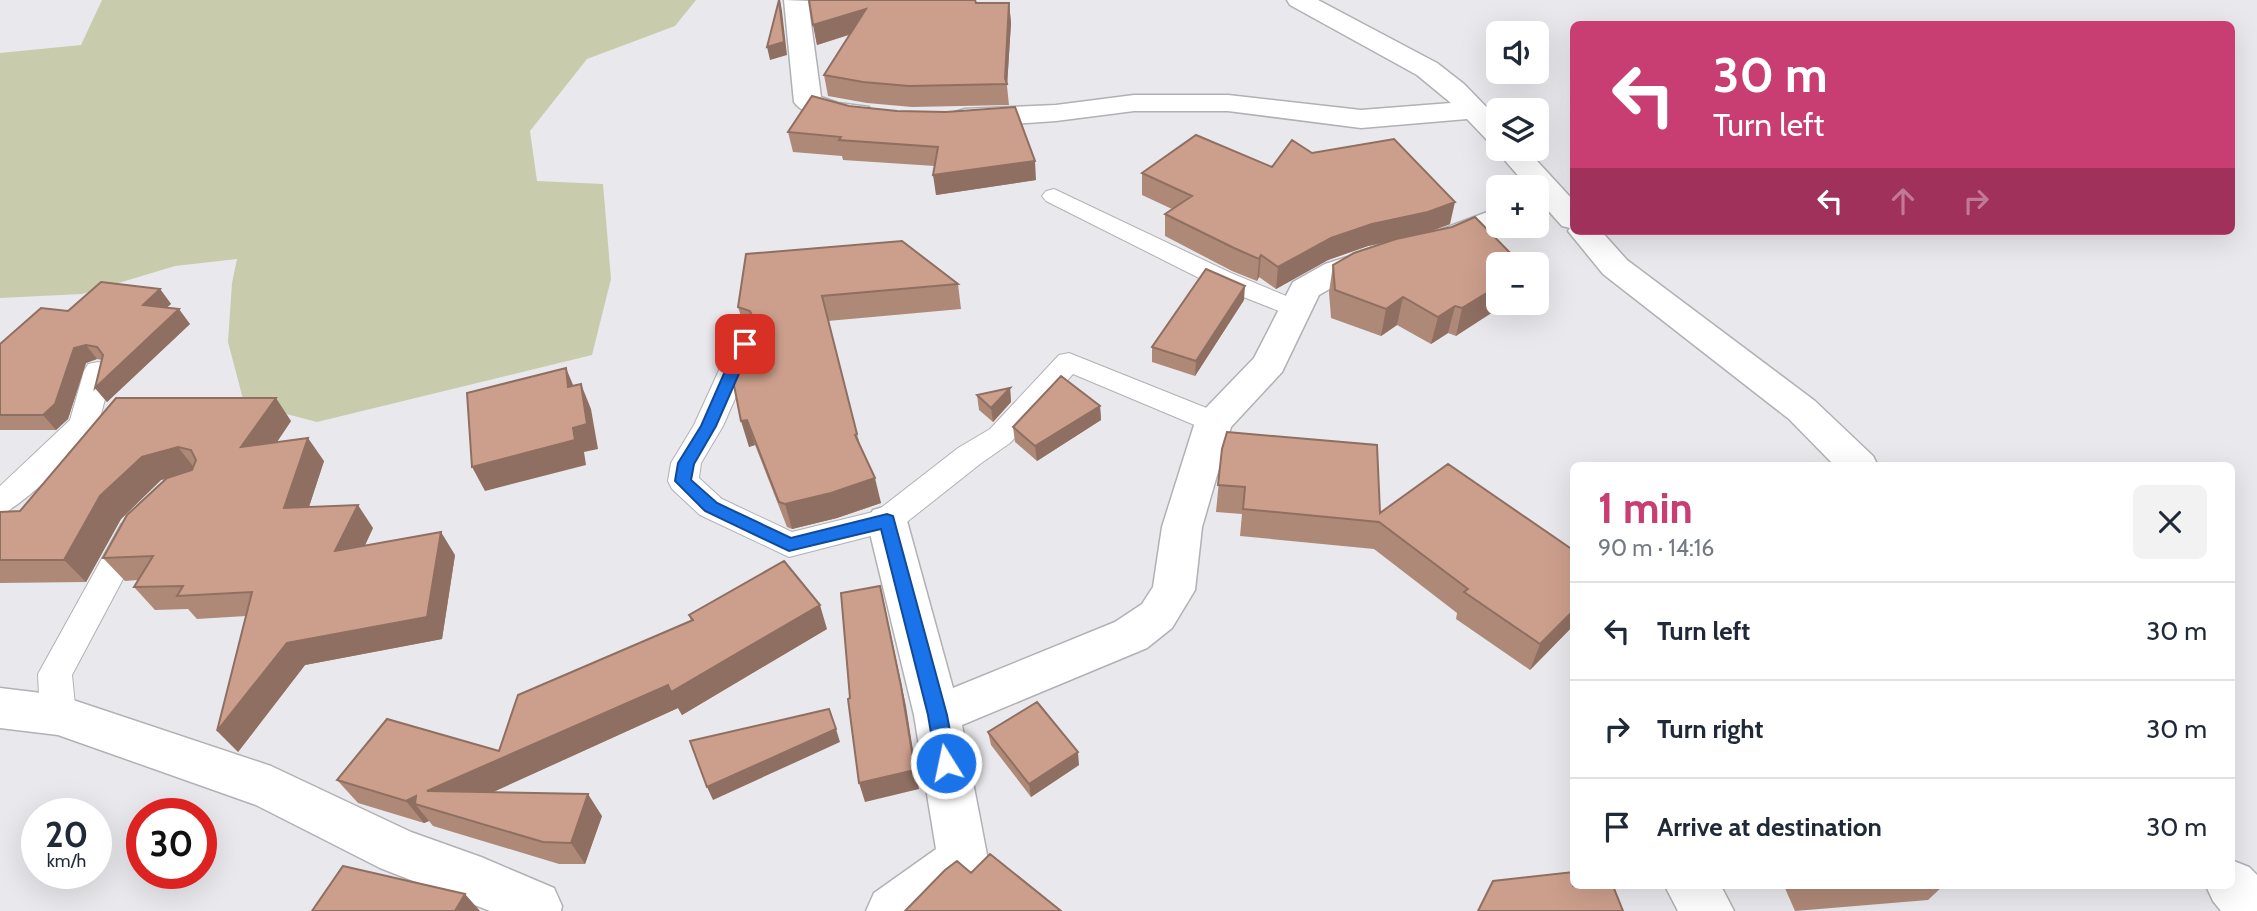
<!DOCTYPE html>
<meta charset="utf-8">
<style>
:root{--surface:#fff;--page:#f2f2f3;--text:#1f2937;--muted:#747a83;--line:#e0e1e3;--accent:#c93e72}
body{margin:0;font-family:Cabin,sans-serif;background:var(--page);color:var(--text);height:100vh;display:flex;flex-direction:column;font-size:26px;white-space:nowrap}
*{box-sizing:border-box;margin:0}
p{font-size:23px;color:var(--muted)}
.icon{flex:none;width:38px;height:38px;fill:none;stroke:currentColor;stroke-width:2;stroke-linecap:round;stroke-linejoin:round}
.map{position:relative;flex:1;overflow:hidden}
.panel{position:absolute;left:1570px;top:462px;width:665px;height:427px;display:flex;flex-direction:column;background:var(--surface);border-radius:10px;box-shadow:0 7px 28px #0002}
.panel>*{flex:none}
.guide{position:absolute;left:1570px;top:21px;width:665px;height:214px;border-radius:10px;box-shadow:0 7px 28px #0002;background:#c93e72;color:#fff;overflow:hidden}
.tools{position:absolute;left:1486px;top:21px;display:grid;gap:14px}
.tools a{display:grid;place-items:center;width:63px;height:63px;border-radius:10px;background:var(--surface);box-shadow:0 7px 28px #0002;font-size:35px}
.speed{position:absolute;left:21px;top:798px;display:flex;gap:14px;font-size:35px;font-weight:700;text-align:center}
.speed>*{display:grid;place-content:center;width:91px;height:91px;border-radius:50%;background:var(--surface);box-shadow:0 7px 28px #0002;line-height:1}
.speed small{font-size:18px;font-weight:400}
.speed .limit{border:10px solid #d22;background:#fff;color:#111}
.pin{position:absolute;display:grid;place-items:center;width:60px;height:60px;color:#fff;margin:-30px;border-radius:14px;box-shadow:0 4px 10px #0006}
.me{position:absolute;width:77px;margin:-38px;rotate:350deg;stroke-linejoin:round;filter:drop-shadow(0 0 5px #0008)}
.turn{display:flex;align-items:center;gap:24px;height:147px;padding:0 28px;font-size:32px}
.turn .icon{width:91px;height:91px;stroke-width:2.5}
.turn b{display:block;font-size:49px;line-height:60px}
.lanes{display:flex;align-items:center;height:66px;padding:0 28px;background:#0003;justify-content:center;gap:35px;direction:ltr}
.lanes .off{opacity:.35}
.round{display:grid;place-items:center;flex:none;width:74px;height:74px;border-radius:10px;background:var(--page)}
.headline{display:flex;align-items:center;justify-content:space-between;height:119px;padding:0 28px}
h1{font-size:42px;font-weight:700;line-height:52px;color:var(--accent)}
ul{padding:0;list-style:none}
li{display:flex;align-items:center;gap:21px;height:98px;padding:0 28px;border-top:2px solid var(--line)}
li div{flex:1}
li b{display:block;font-size:26px}
li em{font-style:normal}
.map>svg:first-child{display:block}
.green{fill:#c8ccad}
.lines{fill:none;stroke-linecap:round;stroke-linejoin:round}
.service-casing{stroke:#b1b1b5;stroke-width:2}
.minor-casing{stroke:#b1b1b5;stroke-width:3}
.service{fill:#fff;fill-rule:evenodd}
.minor{fill:#fff;fill-rule:evenodd}
.wall{fill:#af8978}
.shaded-wall{fill:#8f6f62}
.building{fill:#cc9f8c;stroke:#8f6f62;stroke-width:2}
.route{fill:#1a73e8;stroke:#114b97;stroke-width:2}
</style>
<div class="map">
<svg width="2257" height="911" viewBox="0 0 2257 911">
<rect width="100%" height="100%" fill="#e9e9ed"/>
<path class="green" d="M 102,0 L 696,0 L 675,26 L 587,59 L 530,131 L 537,181 L 603,184 L 611,279 L 592,355 L 317,422 L 244,403 L 228,342 L 232,283 L 237,259 L 175,266 L 82,294 L 0,298 L 0,53 L 81,45 Z"/>
<g class="lines">
<defs>
<path id="service" d="M 1054,189 L 1231,273 L 1303,303 L 1307,309 L 1303,315 L 1294,317 L 1213,285 L 1046,201 L 1042,196 L 1046,191 Z
M 745,335 L 755,338 L 759,344 L 723,426 L 701,463 L 699,478 L 722,499 L 792,532 L 877,511 L 958,448 L 990,429 L 1059,355 L 1069,353 L 1224,415 L 1228,422 L 1224,429 L 1214,432 L 1204,429 L 1073,374 L 1010,443 L 980,464 L 898,529 L 789,557 L 700,515 L 672,489 L 668,481 L 671,463 L 694,425 L 731,344 L 735,338 Z
M 98,362 L 108,364 L 112,371 C 107,388 104,407 98,423 C 90,443 20,508 0,515 L 0,486 L 70,420 L 84,371 L 88,364 Z
M 132,520 L 143,524 L 148,532 L 72,675 L 76,715 L 71,726 L 58,730 L 45,726 L 40,715 L 38,674 L 121,524 Z"/>
<path id="minor" d="M 784,0 L 808,1 L 821,97 L 838,103 L 869,107 L 873,113 L 869,119 C 850,124 805,119 794,102 Z
M 1287,0 L 1318,0 L 1437,63 L 1464,84 L 1498,119 L 1498,144 L 1488,141 L 1467,119 L 1361,128 L 1228,111 L 1134,111 L 1056,121 L 965,127 L 955,124 L 951,118 L 955,112 L 965,109 L 1056,105 L 1134,95 L 1228,95 L 1361,110 L 1451,103 L 1417,75 L 1290,5 Z
M 1498,145 L 1498,149 L 1526,149 L 1573,200 L 1573,231 L 1601,231 L 1627,260 L 1815,401 L 1873,456 L 1878,466 L 1835,466 L 1789,419 L 1603,274 L 1568,231 L 1570,228 L 1562,226 L 1536,197 L 1536,187 L 1528,187 L 1495,149 Z
M 1498,208 L 1498,226 L 1504,226 L 1435,253 L 1424,250 L 1419,243 L 1424,236 Z
M 1379,247 L 1391,250 L 1395,257 L 1391,264 L 1349,278 L 1319,295 L 1282,372 L 1231,427 L 1202,527 L 1195,590 L 1172,628 L 1147,648 L 962,725 L 988,860 L 981,877 L 935,911 L 866,911 L 874,893 L 936,849 L 914,715 L 867,521 L 873,510 L 887,506 L 901,510 L 907,521 L 953,688 L 1115,622 L 1142,604 L 1153,587 L 1162,527 L 1195,422 L 1201,413 L 1254,358 L 1293,282 L 1325,264 Z
M 0,688 L 58,695 L 271,766 L 411,832 L 481,857 L 554,888 L 562,906 L 561,911 L 490,911 L 380,868 L 256,805 L 58,735 L 0,728 Z
M 2231,860 L 2249,867 L 2257,875 L 2257,911 L 2221,911 L 2213,901 L 2206,886 L 2231,886 Z
M 1665,886 L 1721,886 L 1734,911 L 1678,911 Z"/>
</defs>
<use href="#service" class="service-casing"/>
<use href="#minor" class="minor-casing"/>
<use href="#service" class="service"/>
<use href="#minor" class="minor"/>
</g>
<path class="wall" d="M 809,0 L 1009,3 L 1011,23 L 1007,86 L 1009,105 L 912,107 L 867,103 L 828,96 L 824,75 L 849,35 L 817,45 Z
M 812,96 L 1036,180 L 936,195 L 935,166 L 843,160 L 842,156 L 793,152 L 788,132 Z
M 1312,153 L 1450,224 L 1432,231 L 1521,264 L 1456,336 L 1448,333 L 1431,344 L 1397,325 L 1381,336 L 1331,318 L 1329,292 L 1333,265 L 1387,242 L 1368,246 L 1328,260 L 1276,289 L 1259,277 L 1257,281 L 1232,271 L 1165,236 L 1165,214 L 1172,209 L 1142,195 L 1142,173 L 1272,167 Z
M 746,254 L 958,284 L 961,309 L 828,321 L 860,445 L 881,503 L 837,518 L 792,529 L 787,527 L 755,445 L 749,447 L 748,333 L 746,332 L 738,307 Z
M 160,289 L 171,304 L 166,308 L 190,324 L 107,402 L 95,388 L 102,360 L 97,359 L 86,363 L 68,419 L 56,430 L 0,430 L 0,344 L 68,311 Z
M 1244,300 L 1195,376 L 1152,362 L 1152,347 Z
M 1010,388 L 1011,402 L 993,422 L 979,410 L 977,395 Z
M 116,398 L 291,421 L 277,442 L 324,461 L 309,507 L 373,528 L 364,546 L 455,555 L 442,639 L 305,665 L 238,752 L 246,616 L 197,619 L 188,609 L 155,610 L 134,587 L 138,580 L 125,581 L 103,558 L 166,479 L 161,480 L 121,519 L 86,582 L 0,583 L 0,512 L 20,511 Z
M 1100,406 L 1101,420 L 1037,461 L 1015,442 L 1013,427 Z
M 1222,449 L 1380,513 L 1573,626 L 1530,670 L 1456,619 L 1457,613 L 1374,549 L 1240,536 L 1242,514 L 1216,512 Z
M 689,615 L 827,629 L 682,715 L 678,708 L 492,792 L 602,816 L 585,864 L 559,864 L 433,826 L 429,821 L 424,823 L 358,803 L 337,780 L 499,751 L 691,621 Z
M 988,732 L 1079,765 L 1031,797 L 991,745 Z
M 1784,886 L 1943,886 L 1928,900 L 1795,911 Z"/>
<path class="shaded-wall" d="M 780,0 L 782,11 L 787,55 L 770,60 L 767,47 Z
M 1009,3 L 1011,23 L 1007,86 L 1005,78 Z
M 866,9 L 869,28 L 817,45 L 813,25 Z
M 1035,161 L 1036,180 L 936,195 L 933,175 Z
M 1455,202 L 1450,224 L 1423,234 L 1368,246 L 1328,260 L 1276,289 L 1278,267 L 1331,238 L 1372,224 Z
M 1261,255 L 1259,277 L 1257,281 L 1259,259 Z
M 1245,286 L 1244,300 L 1195,376 L 1196,361 Z
M 1498,286 L 1498,303 L 1507,303 L 1456,336 L 1462,308 Z
M 160,289 L 171,304 L 153,319 L 143,305 Z
M 1403,297 L 1397,325 L 1381,336 L 1386,309 Z
M 1455,306 L 1448,333 L 1431,344 L 1438,317 Z
M 179,309 L 190,324 L 107,402 L 95,388 Z
M 86,345 L 97,359 L 86,363 L 68,419 L 56,430 L 43,415 L 74,348 Z
M 566,368 L 576,392 L 568,387 Z
M 581,384 L 591,409 L 598,449 L 584,452 L 586,465 L 485,491 L 472,467 L 573,428 Z
M 1010,388 L 1011,402 L 993,422 L 991,408 Z
M 276,398 L 291,421 L 258,470 L 241,447 Z
M 1100,406 L 1101,420 L 1037,461 L 1035,446 Z
M 747,420 L 755,445 L 749,447 L 741,421 Z
M 308,438 L 324,461 L 301,531 L 284,508 Z
M 178,447 L 196,470 L 161,480 L 121,519 L 86,582 L 64,560 L 100,496 L 142,457 Z
M 875,478 L 881,503 L 837,518 L 792,529 L 785,504 Z
M 358,505 L 373,528 L 352,574 L 335,551 Z
M 441,532 L 455,555 L 442,639 L 305,665 L 238,752 L 217,731 L 287,643 Z
M 820,605 L 827,629 L 682,715 L 678,708 L 445,814 L 427,791 Z
M 885,607 L 906,706 L 919,789 L 865,802 L 859,783 Z
M 1573,611 L 1573,626 L 1530,670 L 1540,644 Z
M 836,729 L 840,742 L 713,800 L 707,787 Z
M 1078,752 L 1079,765 L 1031,797 L 1029,784 Z
M 588,794 L 602,816 L 585,864 L 571,843 Z
M 416,796 L 415,804 L 429,821 L 424,823 L 406,801 Z
M 465,894 L 480,911 L 455,911 Z"/>
<path class="building" d="M 779,0 L 784,42 L 767,47 Z
M 809,0 L 975,0 L 976,3 L 1009,3 L 1005,78 L 1007,84 L 909,86 L 863,82 L 824,75 L 866,9 L 813,25 Z
M 812,96 L 849,106 L 897,111 L 946,112 L 1015,107 L 1035,161 L 933,175 L 938,147 L 839,140 L 841,137 L 788,132 Z
M 1196,135 L 1272,167 L 1292,140 L 1312,153 L 1394,139 L 1455,202 L 1428,212 L 1372,224 L 1331,238 L 1278,267 L 1261,255 L 1259,259 L 1234,248 L 1165,214 L 1192,196 L 1142,173 Z
M 1475,217 L 1521,264 L 1498,264 L 1498,286 L 1462,308 L 1455,306 L 1438,317 L 1403,297 L 1386,309 L 1335,290 L 1333,265 L 1354,253 L 1396,239 L 1452,227 Z
M 902,241 L 958,284 L 822,296 L 857,434 L 855,435 L 875,478 L 831,493 L 785,504 L 779,502 L 747,420 L 741,421 L 731,370 L 754,320 L 750,311 L 738,307 L 746,254 Z
M 1206,269 L 1245,286 L 1196,361 L 1152,347 Z
M 101,282 L 160,289 L 143,305 L 179,309 L 95,388 L 103,355 L 97,347 L 86,345 L 74,348 L 55,404 L 43,415 L 0,415 L 0,344 L 41,308 L 68,311 Z
M 566,368 L 568,387 L 581,384 L 587,424 L 573,428 L 575,440 L 472,467 L 467,393 Z
M 1061,376 L 1100,406 L 1035,446 L 1013,427 Z
M 1010,388 L 991,408 L 977,395 Z
M 116,398 L 276,398 L 241,447 L 308,438 L 284,508 L 358,505 L 335,551 L 441,532 L 427,617 L 287,643 L 217,731 L 252,592 L 177,596 L 183,586 L 134,587 L 153,556 L 103,558 L 127,515 L 167,478 L 192,470 L 196,460 L 191,450 L 178,447 L 142,457 L 100,496 L 64,560 L 0,560 L 0,512 L 20,511 Z
M 1227,432 L 1377,445 L 1380,513 L 1448,464 L 1573,550 L 1573,611 L 1540,644 L 1464,592 L 1468,589 L 1379,522 L 1243,509 L 1245,487 L 1218,485 L 1222,449 Z
M 784,561 L 820,605 L 671,692 L 668,685 L 427,791 L 588,794 L 571,843 L 543,842 L 415,804 L 416,796 L 406,801 L 337,780 L 387,719 L 499,751 L 518,695 L 693,620 L 689,615 Z
M 880,586 L 901,686 L 915,770 L 859,783 L 848,699 L 850,698 L 841,593 Z
M 1037,702 L 1078,752 L 1029,784 L 988,732 Z
M 829,709 L 836,729 L 707,787 L 690,741 Z
M 990,854 L 1061,911 L 905,911 L 945,870 L 957,861 L 971,873 Z
M 343,866 L 465,894 L 455,911 L 312,911 Z
M 1573,872 L 1573,886 L 1613,886 L 1623,911 L 1478,911 L 1493,881 Z
M 1815,886 L 1841,886 L 1816,887 Z"/>
<path class="route" d="M 745,339 L 752,344 L 716,426 L 694,464 L 691,480 L 717,503 L 791,538 L 887,514 L 893,516 L 947,715 L 956,763 L 953,770 L 946,772 L 939,770 L 936,763 L 928,715 L 881,529 L 789,551 L 705,511 L 675,481 L 678,463 L 701,426 L 737,344 Z"/>
</svg>
<div class="tools">
<a><svg class="icon" aria-label="sound" viewBox="0 0 24 24"><path d="M4 9h4l5-4v14l-5-4H4zM17 9q2 3 0 6"/></svg></a>
<a><svg class="icon" aria-label="layers" viewBox="0 0 24 24"><path d="M12 4l9 5-9 5-9-5zM3 14l9 5 9-5"/></svg></a>
<a>+</a>
<a>−</a>
</div>
<div class="speed"><div>20<small>km/h</small></div><div class="limit">30</div></div>
<div class="pin" style="left:745px;top:344px;background:#d93025"><svg class="icon" aria-label="arrive" viewBox="0 0 24 24"><path d="M6 21V4h12l-3 4 3 4H6"/></svg></div>
<svg class="me" style="left:946px;top:763px" viewBox="-20 -20 40 40"><circle r="17" fill="#1a73e8" stroke="#fff" stroke-width="3"/><path d="M0-11L8 9 0 5-8 9z" fill="#fff"/></svg>
<div class="guide">
<div class="turn"><svg class="icon" aria-label="left" viewBox="0 0 24 24"><path d="M17 20v-9H6M10 6l-5 5 5 5"/></svg><div><b>30 m</b>Turn left</div></div>
<div class="lanes"><svg class="icon" aria-label="left" viewBox="0 0 24 24"><path d="M17 20v-9H6M10 6l-5 5 5 5"/></svg><svg class="icon off" aria-label="ahead" viewBox="0 0 24 24"><path d="M12 20V5M6 11l6-6 6 6"/></svg><svg class="icon off" aria-label="right" viewBox="0 0 24 24"><path d="M7 20v-9h11M14 6l5 5-5 5"/></svg></div>
</div>
<section class="panel">
<div class="headline"><div><h1>1 min</h1><p>90 m · 14:16</p></div><a class="round"><svg class="icon" aria-label="close" viewBox="0 0 24 24"><path d="M6 6l12 12M18 6L6 18"/></svg></a></div>
<ul>
<li><svg class="icon" aria-label="left" viewBox="0 0 24 24"><path d="M17 20v-9H6M10 6l-5 5 5 5"/></svg><div><b>Turn left</b></div><em>30 m</em></li>
<li><svg class="icon" aria-label="right" viewBox="0 0 24 24"><path d="M7 20v-9h11M14 6l5 5-5 5"/></svg><div><b>Turn right</b></div><em>30 m</em></li>
<li><svg class="icon" aria-label="arrive" viewBox="0 0 24 24"><path d="M6 21V4h12l-3 4 3 4H6"/></svg><div><b>Arrive at destination</b></div><em>30 m</em></li>
</ul>
</section>
</div>
